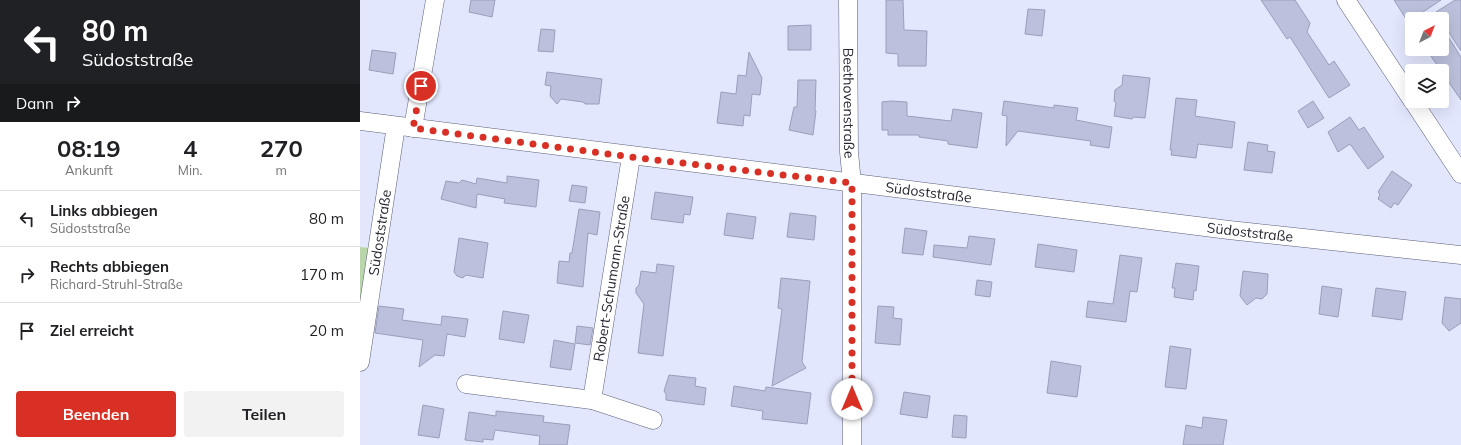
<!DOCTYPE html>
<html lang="de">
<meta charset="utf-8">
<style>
:root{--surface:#fff;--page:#f2f2f2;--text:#202124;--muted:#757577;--line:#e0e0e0;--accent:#d93025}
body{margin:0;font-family:Mulish,sans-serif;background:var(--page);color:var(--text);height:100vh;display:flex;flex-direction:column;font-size:15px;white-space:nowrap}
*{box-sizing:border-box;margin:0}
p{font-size:13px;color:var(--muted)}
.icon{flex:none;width:22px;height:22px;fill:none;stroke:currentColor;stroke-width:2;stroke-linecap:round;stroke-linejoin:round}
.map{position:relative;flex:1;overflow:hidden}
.side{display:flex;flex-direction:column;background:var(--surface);width:360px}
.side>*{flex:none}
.banner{background:#202124;color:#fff;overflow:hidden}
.needle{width:26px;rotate:42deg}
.buttons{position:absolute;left:1045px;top:12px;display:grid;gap:8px}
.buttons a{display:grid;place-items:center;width:44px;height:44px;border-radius:4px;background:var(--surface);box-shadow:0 4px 16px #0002;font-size:20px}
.pin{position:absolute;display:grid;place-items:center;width:34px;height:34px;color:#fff;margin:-17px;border:2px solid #fff;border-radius:50%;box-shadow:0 1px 4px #0007}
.me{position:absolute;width:44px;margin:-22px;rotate:0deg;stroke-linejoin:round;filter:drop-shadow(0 0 3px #0008)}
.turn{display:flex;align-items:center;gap:14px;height:84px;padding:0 16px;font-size:18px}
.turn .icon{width:52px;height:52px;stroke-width:2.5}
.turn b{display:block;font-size:28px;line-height:34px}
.then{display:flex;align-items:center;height:38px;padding:0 16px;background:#0003;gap:8px;font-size:15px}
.eta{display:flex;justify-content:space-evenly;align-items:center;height:68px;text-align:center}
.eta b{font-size:24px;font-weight:700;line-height:28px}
.primary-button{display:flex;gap:8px;margin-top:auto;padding:8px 16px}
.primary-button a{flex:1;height:46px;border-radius:4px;background:var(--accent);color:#fff;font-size:16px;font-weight:700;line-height:46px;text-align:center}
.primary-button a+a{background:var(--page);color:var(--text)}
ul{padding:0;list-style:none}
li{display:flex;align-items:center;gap:12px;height:56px;padding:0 16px;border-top:1px solid var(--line)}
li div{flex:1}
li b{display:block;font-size:15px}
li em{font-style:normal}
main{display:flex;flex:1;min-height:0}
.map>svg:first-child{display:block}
.green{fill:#b9d6ab}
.building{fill:#bbc0dc;stroke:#9a9eb9}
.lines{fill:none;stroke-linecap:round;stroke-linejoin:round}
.minor-casing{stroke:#5b5f78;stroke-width:19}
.minor{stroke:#fff;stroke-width:18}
.route{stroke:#d93025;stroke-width:7;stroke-dasharray:0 12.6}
.labels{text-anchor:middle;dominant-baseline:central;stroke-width:3;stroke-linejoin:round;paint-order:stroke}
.street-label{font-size:14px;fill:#242530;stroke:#fff}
</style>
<main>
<section class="side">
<div class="banner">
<div class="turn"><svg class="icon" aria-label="left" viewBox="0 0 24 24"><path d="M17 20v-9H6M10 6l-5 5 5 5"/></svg><div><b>80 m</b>Südoststraße</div></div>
<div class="then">Dann<svg class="icon" aria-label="right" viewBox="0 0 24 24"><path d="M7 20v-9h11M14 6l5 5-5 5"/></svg></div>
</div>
<div class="eta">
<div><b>08:19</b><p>Ankunft</p></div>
<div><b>4</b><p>Min.</p></div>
<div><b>270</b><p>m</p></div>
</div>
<ul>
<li><svg class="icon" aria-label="left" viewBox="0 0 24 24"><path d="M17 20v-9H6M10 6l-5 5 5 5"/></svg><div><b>Links abbiegen</b><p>Südoststraße</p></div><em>80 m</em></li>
<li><svg class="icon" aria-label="right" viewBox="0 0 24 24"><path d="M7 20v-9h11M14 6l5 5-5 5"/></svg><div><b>Rechts abbiegen</b><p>Richard-Struhl-Straße</p></div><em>170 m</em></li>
<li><svg class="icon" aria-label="arrive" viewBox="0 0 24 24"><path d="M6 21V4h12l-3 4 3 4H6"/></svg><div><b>Ziel erreicht</b></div><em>20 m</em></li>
</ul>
<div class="primary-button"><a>Beenden</a><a>Teilen</a></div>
</section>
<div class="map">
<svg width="1101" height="445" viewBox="0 0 1101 445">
<rect width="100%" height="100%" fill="#e3e7fe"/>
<path class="green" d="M 0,247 L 9,248 L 0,321 Z"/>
<path class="building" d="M 111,0 L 135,0 L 132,17 L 109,12 Z
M 526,0 L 543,0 L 544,30 L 567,31 L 566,66 L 538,66 L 538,54 L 526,53 Z
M 901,0 L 935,0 L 950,23 L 947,32 L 969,65 L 974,61 L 990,85 L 969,98 L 930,37 L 927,39 Z
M 1034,0 L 1081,0 L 1048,22 Z
M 1095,0 L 1101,0 L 1101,51 L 1082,22 L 1082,19 L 1076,12 Z
M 668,9 L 685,10 L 682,36 L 665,34 Z
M 451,25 L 451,50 L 428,50 L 428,26 Z
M 1082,27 L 1101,57 L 1101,100 L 1066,49 L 1082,49 Z
M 181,29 L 195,30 L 193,52 L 178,51 Z
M 12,50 L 36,53 L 33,74 L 9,70 Z
M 389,52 L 402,78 L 400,95 L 392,94 L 390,116 L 384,115 L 383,126 L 357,123 L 361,92 L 376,94 L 378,75 L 386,76 Z
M 187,72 L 242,79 L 239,104 L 225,104 L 223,102 L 201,99 L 197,104 L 190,96 L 191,86 L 185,85 Z
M 763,75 L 790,78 L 785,118 L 774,117 L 772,119 L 754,116 L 756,103 L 754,101 L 755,90 L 762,85 Z
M 438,80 L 456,80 L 455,111 L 456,111 L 453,135 L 429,130 L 434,107 L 437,107 Z
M 816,98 L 837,100 L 835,116 L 875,122 L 872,148 L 838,144 L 836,158 L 811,155 L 812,150 L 810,150 Z
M 531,101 L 547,102 L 547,116 L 591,121 L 593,109 L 622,113 L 617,148 L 588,144 L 588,141 L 559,137 L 559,135 L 528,135 L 528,130 L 522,130 L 522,102 Z
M 644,101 L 694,108 L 694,105 L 718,108 L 716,120 L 752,127 L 749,148 L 730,145 L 731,141 L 658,131 L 646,146 L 647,116 L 642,115 Z
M 953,101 L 964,118 L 948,128 L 938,111 Z
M 990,117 L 999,130 L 1004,127 L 1024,157 L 1008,169 L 990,144 L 978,152 L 968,132 Z
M 888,142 L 908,145 L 907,151 L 915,152 L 912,173 L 884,170 Z
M 1032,171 L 1052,185 L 1038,205 L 1034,203 L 1031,208 L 1018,199 L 1020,194 L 1018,192 Z
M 147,176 L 179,180 L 176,207 L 144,203 L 145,199 L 117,194 L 116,208 L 81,199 L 86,181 L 99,183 L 102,180 L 116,184 L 117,178 L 147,183 Z
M 212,185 L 227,187 L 225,203 L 209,201 Z
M 295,192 L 333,197 L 330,215 L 324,214 L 323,223 L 291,219 Z
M 219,209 L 240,212 L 237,235 L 228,233 L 223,287 L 197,283 L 199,261 L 209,262 L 210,253 L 212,253 Z
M 367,213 L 396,217 L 393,239 L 364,235 Z
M 430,213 L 456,216 L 454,240 L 427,237 Z
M 545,228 L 567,231 L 563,255 L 542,253 Z
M 609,236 L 635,239 L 631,265 L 573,257 L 574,245 L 607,248 Z
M 99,238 L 128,243 L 123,278 L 106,275 L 103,278 L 97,276 L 94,272 Z
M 678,244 L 717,250 L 714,272 L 675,267 Z
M 760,255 L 782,258 L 777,292 L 770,291 L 766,322 L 726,317 L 728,301 L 753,304 Z
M 816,263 L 839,266 L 836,291 L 834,290 L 833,300 L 814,297 L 815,288 L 812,288 Z
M 297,264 L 314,266 L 303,356 L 278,353 L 284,304 L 276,293 L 276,288 L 279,285 L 281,271 L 296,273 Z
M 883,271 L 908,274 L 907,294 L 902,299 L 896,298 L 887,305 L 880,296 Z
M 421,278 L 450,281 L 442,362 L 446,368 L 412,386 L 422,309 L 418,308 Z
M 617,280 L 632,282 L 630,297 L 615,295 Z
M 962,286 L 982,289 L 978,317 L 959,314 Z
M 1016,288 L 1046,292 L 1042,320 L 1012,316 Z
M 1085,297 L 1101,299 L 1101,323 L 1089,331 L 1082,323 Z
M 19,306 L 44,309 L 42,320 L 81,325 L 82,316 L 108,319 L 105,337 L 87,334 L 84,356 L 75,355 L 59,367 L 63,340 L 15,333 Z
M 518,306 L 534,307 L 533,318 L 542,319 L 540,345 L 515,343 Z
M 143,311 L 169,315 L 164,343 L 139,339 Z
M 217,326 L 233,328 L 230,345 L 215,343 Z
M 194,340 L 215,344 L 211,370 L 190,367 Z
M 810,346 L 831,349 L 826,389 L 805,387 Z
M 691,361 L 721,366 L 717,397 L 687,393 Z
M 309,375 L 336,378 L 335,386 L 346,388 L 344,405 L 306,400 L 306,394 L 304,391 Z
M 374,386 L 405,391 L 406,387 L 451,393 L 447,424 L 402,419 L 403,411 L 371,406 Z
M 544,392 L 570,396 L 567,418 L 540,414 Z
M 63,405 L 84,409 L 79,438 L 58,435 Z
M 136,411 L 184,416 L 183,422 L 210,425 L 207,445 L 179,445 L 180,436 L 135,430 L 133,440 L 123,439 L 123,442 L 105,440 L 109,412 L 136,416 Z
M 594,415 L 607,416 L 606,438 L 592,437 Z
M 843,417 L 867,420 L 863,445 L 823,445 L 826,425 L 842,428 Z"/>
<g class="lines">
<defs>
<g id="minor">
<path id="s1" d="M 488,0 L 489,152 L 492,183 L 492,445"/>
<path d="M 986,0 L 1052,100"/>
<path d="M 1053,101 L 1101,174"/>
<path id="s2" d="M 0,121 L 869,230 L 1101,255"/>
<path d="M 53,128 L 75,0"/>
<path id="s3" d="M 0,362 L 36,126"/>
<path id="s4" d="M 106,384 L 232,400 L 271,157"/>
<path d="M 232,400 L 293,420"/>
</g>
</defs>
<use href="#minor" class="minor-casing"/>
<use href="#minor" class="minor"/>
</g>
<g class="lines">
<path class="route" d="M 61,86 L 53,128 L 271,157 L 492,183 L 492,399"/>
</g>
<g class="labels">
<g class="street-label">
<text stroke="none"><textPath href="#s1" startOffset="103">Beethovenstraße</textPath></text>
<text stroke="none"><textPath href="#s2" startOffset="573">Südoststraße</textPath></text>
<text stroke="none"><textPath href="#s3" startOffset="131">Südoststraße</textPath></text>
<text stroke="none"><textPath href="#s2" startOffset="897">Südoststraße</textPath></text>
<text stroke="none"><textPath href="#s4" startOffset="250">Robert-Schumann-Straße</textPath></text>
</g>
</g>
</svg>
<div class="buttons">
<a><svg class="needle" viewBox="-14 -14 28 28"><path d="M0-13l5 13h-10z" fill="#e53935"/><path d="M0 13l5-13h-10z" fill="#757577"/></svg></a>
<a><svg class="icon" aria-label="layers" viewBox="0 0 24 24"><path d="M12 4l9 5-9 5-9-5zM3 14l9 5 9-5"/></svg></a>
</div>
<div class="pin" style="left:61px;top:86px;background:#d93025"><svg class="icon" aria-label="arrive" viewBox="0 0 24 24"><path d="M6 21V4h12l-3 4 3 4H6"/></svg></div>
<svg class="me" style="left:492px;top:399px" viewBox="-20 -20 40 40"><circle r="19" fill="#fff"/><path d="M0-13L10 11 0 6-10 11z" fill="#d93025"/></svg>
</div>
</main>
